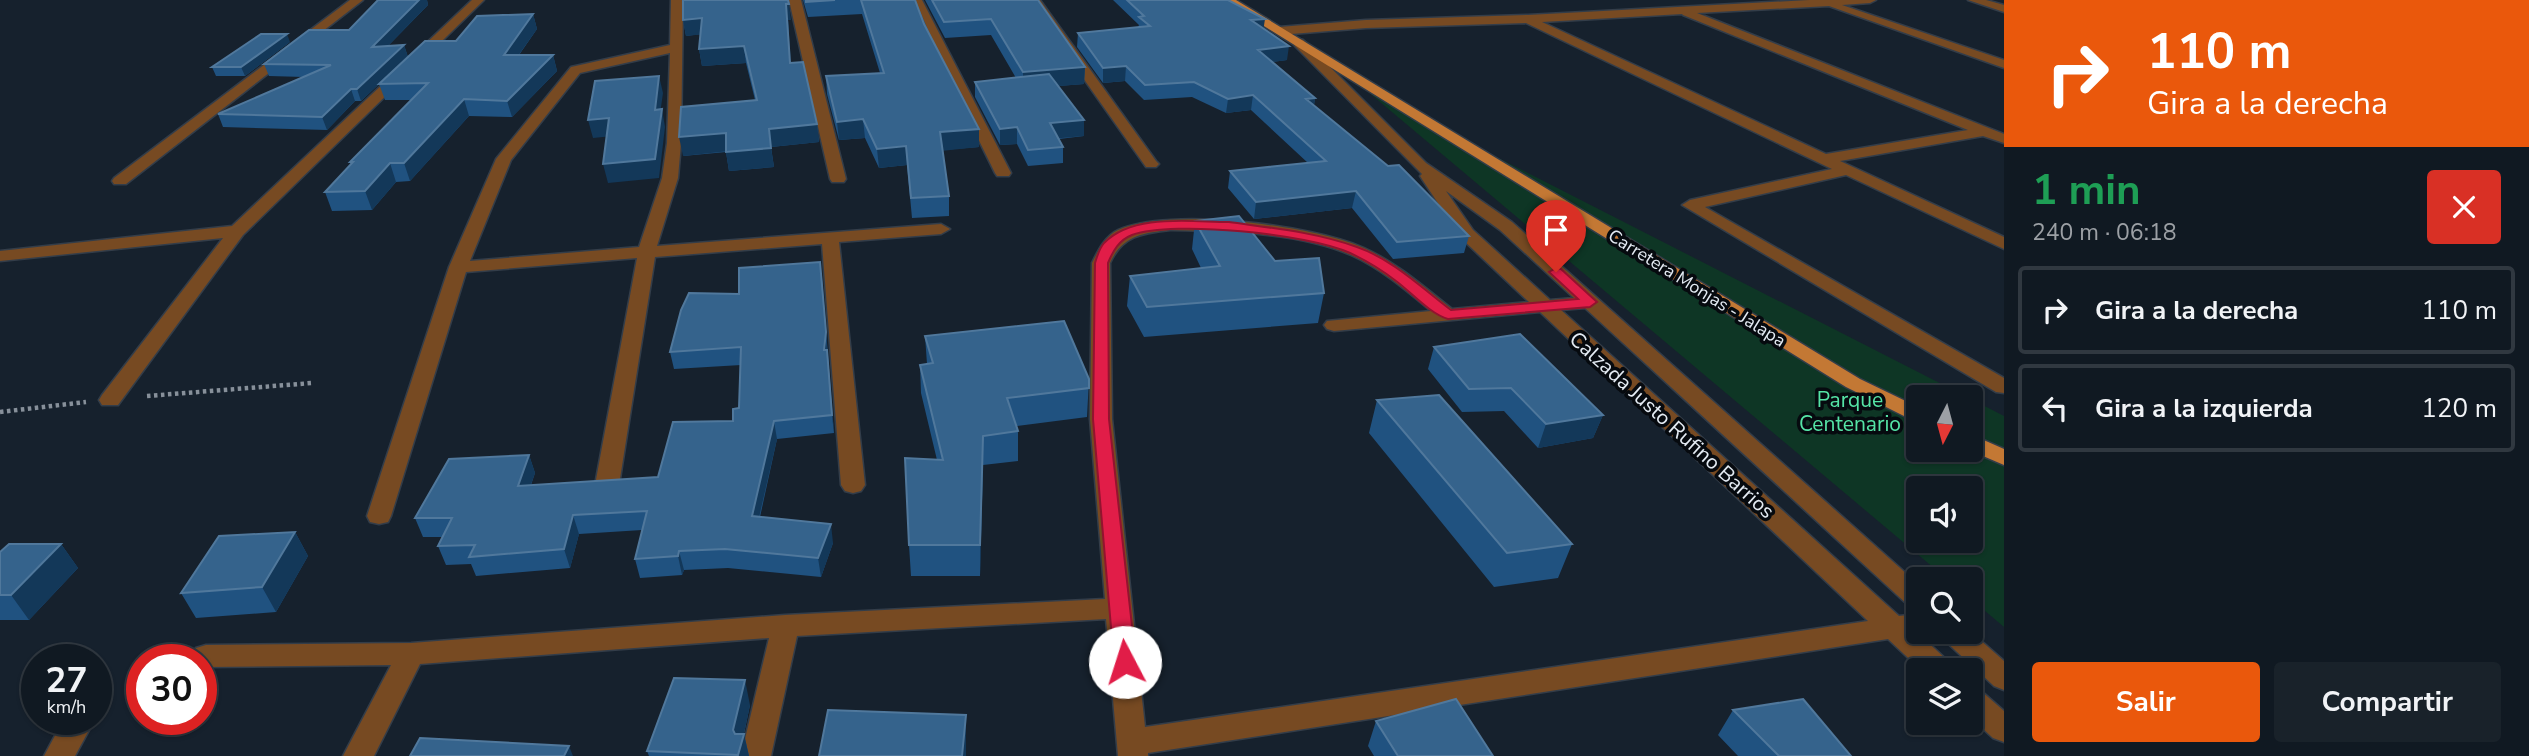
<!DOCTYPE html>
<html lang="es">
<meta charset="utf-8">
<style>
:root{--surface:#101922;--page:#19222a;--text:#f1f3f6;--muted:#9ca0a5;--line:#303840;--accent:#ea580c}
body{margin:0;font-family:"Nunito Sans",sans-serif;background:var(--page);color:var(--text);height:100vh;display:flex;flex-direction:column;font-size:26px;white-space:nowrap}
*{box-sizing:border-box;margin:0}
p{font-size:23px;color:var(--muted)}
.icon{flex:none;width:38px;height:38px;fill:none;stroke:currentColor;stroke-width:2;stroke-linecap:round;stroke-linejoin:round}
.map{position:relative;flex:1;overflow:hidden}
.panel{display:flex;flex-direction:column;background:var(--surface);width:525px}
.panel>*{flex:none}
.guide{background:#ea580c;color:#fff;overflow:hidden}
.needle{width:46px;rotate:186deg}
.buttons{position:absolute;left:1906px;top:385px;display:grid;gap:14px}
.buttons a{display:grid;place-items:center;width:77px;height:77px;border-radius:7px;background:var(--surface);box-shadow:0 2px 5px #0004,0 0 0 2px var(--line);font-size:35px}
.speed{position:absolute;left:21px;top:644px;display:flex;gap:14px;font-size:35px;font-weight:700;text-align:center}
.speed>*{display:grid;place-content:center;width:91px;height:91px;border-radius:50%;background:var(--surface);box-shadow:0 2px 5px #0004,0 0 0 2px var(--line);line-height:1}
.speed small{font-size:18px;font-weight:400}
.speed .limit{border:10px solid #d22;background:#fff;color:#111}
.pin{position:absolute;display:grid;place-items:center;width:60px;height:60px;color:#fff;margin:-72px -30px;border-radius:50% 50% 50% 0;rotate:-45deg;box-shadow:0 0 7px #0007}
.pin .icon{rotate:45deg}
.me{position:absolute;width:77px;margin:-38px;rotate:355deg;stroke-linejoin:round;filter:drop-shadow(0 0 5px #0008)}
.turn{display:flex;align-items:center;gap:24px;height:147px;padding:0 28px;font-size:32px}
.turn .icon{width:91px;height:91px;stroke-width:2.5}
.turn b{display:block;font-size:49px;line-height:60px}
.round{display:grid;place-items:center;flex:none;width:74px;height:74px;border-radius:7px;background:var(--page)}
.summary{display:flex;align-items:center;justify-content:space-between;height:119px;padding:0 28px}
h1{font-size:42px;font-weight:700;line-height:52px;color:#1e9e55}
.button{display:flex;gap:14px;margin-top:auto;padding:14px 28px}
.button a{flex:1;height:80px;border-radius:7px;background:var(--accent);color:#fff;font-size:28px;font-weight:700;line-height:80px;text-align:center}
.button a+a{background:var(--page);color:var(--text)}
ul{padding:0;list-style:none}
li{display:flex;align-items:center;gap:21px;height:88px;margin:0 14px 10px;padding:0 14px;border:4px solid var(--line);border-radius:7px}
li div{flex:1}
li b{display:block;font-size:26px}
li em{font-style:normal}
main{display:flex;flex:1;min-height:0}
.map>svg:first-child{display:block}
.green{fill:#0e3625;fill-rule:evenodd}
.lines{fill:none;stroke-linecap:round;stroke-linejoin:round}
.minor-casing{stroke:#333d49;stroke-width:3}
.major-casing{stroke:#333d49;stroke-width:3}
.path{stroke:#87909a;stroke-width:4.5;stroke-dasharray:3.5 3.5;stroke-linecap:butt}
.minor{fill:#774a22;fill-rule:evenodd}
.major{fill:#c37834;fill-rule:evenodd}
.wall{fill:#205280}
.shaded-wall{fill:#133859}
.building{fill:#35638c;stroke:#50789c;stroke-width:2}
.route{fill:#e11d48;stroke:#92132f;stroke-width:2}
.labels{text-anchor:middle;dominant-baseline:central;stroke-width:7;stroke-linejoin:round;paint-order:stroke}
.far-street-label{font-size:18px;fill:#e4ebf3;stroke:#060a0f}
.park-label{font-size:21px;fill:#55e4a6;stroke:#060a0f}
.street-label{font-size:21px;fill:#e4ebf3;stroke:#060a0f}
</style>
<main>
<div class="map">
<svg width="2004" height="756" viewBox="0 0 2004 756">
<rect width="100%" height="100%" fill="#16212d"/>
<path class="green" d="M 1367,91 L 1967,397 L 1918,397 L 1918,450 L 1970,450 L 1971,399 L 2004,416 L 2004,627 L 1971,599 L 1970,579 L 1947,579 ZM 1918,488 L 1970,488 L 1970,541 L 1918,541 Z"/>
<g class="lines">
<defs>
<path id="minor" d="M 350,0 L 363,0 L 126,184 L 114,184 L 112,181 L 114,178 Z
M 472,0 L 484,0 L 243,235 L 118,405 L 102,405 L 99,400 L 102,395 L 223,238 L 0,261 L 0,251 L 232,226 Z
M 671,0 L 683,0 L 681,143 L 678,178 L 657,246 L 941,224 L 950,229 L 941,234 L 839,242 L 865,485 L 861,491 L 853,493 L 845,491 L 841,485 L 822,244 L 655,257 L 619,485 L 615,491 L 607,493 L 599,491 L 595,485 L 637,258 L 466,272 L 391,516 L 388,522 L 379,524 L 370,522 L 367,516 L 449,267 L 496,159 L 571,67 L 670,45 ZM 670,53 L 667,143 L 662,178 L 639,247 L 470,261 L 511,160 L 580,73 Z
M 789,0 L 801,0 L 846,179 L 844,182 L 832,182 L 830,179 Z
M 910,0 L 922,0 L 1011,173 L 1009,176 L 997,176 L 995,173 Z
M 1028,0 L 1040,0 L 1156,161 L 1159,164 L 1156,167 L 1146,167 Z
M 1809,0 L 1876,0 L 1870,3 L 1842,5 L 2004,60 L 2004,68 L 1829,6 L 1697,13 L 2004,134 L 2004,143 L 1983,136 L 1840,161 L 2004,237 L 2004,249 L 1846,175 L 1705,207 L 2004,378 L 2004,393 L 1996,392 L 1682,205 L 1690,200 L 1832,169 L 1526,23 L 1366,28 L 1279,35 L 1273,31 L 1279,27 L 1366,20 L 1528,15 ZM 1682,14 L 1683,15 L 1968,130 L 1826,154 L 1542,22 Z
M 1968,0 L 1986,0 L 2004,5 L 2004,12 Z
M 1299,39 L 1303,40 L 1426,163 L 1512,222 L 1918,584 L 1918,609 L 1909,606 L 1585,308 L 1561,310 L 1899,616 L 1918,614 L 1918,632 L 1927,632 L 1919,634 L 1949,662 L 1953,670 L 1921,670 L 1888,639 L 1148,753 L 1148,756 L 1118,756 L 1106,619 L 797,636 L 771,756 L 741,756 L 769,638 L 420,664 L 374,756 L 343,756 L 391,665 L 206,667 L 201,666 L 201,660 L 194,660 L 192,656 L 196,648 L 206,645 L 411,643 L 785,615 L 1105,599 L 1090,419 L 1092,263 C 1098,251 1105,236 1118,230 C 1169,207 1313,225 1364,248 C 1397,263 1424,287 1452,309 L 1529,302 L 1461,238 L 1420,176 L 1422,174 L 1295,46 L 1293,43 ZM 1446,191 L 1500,230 L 1574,298 L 1550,300 L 1473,230 ZM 1170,230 C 1225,231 1299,232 1351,255 C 1380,268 1406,290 1431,311 L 1327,321 L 1324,325 L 1327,329 L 1334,331 L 1540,312 L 1868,621 L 1145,727 L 1112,419 L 1110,263 C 1122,236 1142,233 1170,230 Z
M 1970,631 L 2004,661 L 2004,690 L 1994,686 L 1944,640 L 1940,632 Z
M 1970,687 L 1980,690 L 2004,711 L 2004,742 L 1993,738 L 1970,717 Z
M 64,719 L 95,719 L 75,756 L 44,756 Z"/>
<path id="major" d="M 1222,0 L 1236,0 L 1860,379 L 1918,407 L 1918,423 L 1846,387 Z
M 1970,434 L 2004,449 L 2004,465 L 1969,450 Z"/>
</defs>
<use href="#minor" class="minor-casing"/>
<use href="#major" class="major-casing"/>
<path class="path" d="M 147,396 L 312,383
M 0,412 L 86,402"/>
<use href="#minor" class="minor"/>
<use href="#major" class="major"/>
</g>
<path class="wall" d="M 378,0 L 427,0 L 428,5 L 388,46 L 404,45 L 408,57 L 361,101 L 355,101 L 327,130 L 223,127 L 218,114 L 304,77 L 269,76 L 264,64 L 349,30 Z
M 803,0 L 915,0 L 979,147 L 942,150 L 949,196 L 949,216 L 912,218 L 907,165 L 879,168 L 865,138 L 839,140 L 827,94 L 826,76 L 880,73 L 862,14 L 808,17 Z
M 925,0 L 1038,0 L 1085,67 L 1084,84 L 1058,86 L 1084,136 L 1059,139 L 1063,147 L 1063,163 L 1028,166 L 1017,144 L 1000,145 L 975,97 L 975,82 L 1016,78 L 991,35 L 945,38 Z
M 1113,0 L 1228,0 L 1263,28 L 1287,60 L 1272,62 L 1315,98 L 1314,105 L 1469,236 L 1464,253 L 1393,259 L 1352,208 L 1254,219 L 1228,188 L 1230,171 L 1308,163 L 1251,110 L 1226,113 L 1192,97 L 1144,100 L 1125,81 L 1103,83 L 1077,47 L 1078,33 L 1138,27 L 1139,25 Z
M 533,14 L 537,29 L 519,55 L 553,55 L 557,71 L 512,117 L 469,116 L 410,181 L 396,182 L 372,210 L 332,211 L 325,192 L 351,165 L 350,162 L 411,100 L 385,100 L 379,84 Z
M 683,20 L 791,20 L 788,20 L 790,63 L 817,124 L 819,142 L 771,147 L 774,167 L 729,171 L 726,152 L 683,156 L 755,100 L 746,63 L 702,66 L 699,49 L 701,34 L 686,36 Z
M 290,42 L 245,76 L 216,76 L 212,67 Z
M 1195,221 L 1275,261 L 1324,293 L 1318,323 L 1144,337 L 1127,306 L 1130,276 L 1201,268 L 1192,249 Z
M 822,278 L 834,433 L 777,439 L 760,517 L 833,543 L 821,577 L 728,568 L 684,570 L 682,575 L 640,578 L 635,559 L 642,530 L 579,534 L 570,568 L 476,576 L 471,564 L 446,565 L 438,546 L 443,537 L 423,537 L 415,518 L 529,455 L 535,473 L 531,485 L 658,477 L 733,421 L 739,408 L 741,365 L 674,369 L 670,352 L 739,294 Z
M 925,336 L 1089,379 L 1087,417 L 1017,426 L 1018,431 L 1018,461 L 983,465 L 980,576 L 911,576 L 909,545 L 937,460 L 921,393 L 920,365 L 927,364 Z
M 1434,347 L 1603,415 L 1593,438 L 1538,448 L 1504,411 L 1462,412 L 1428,369 Z
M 1377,400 L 1572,544 L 1558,578 L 1494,587 L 1369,433 Z
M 295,532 L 308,556 L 276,612 L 196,618 L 181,593 Z
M 61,544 L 78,568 L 29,620 L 0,620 L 0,552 Z
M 750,705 L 744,734 L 749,756 L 649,756 L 647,751 Z
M 1733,710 L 1851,756 L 1738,756 L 1718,735 Z
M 1376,721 L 1493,756 L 1374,756 L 1368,746 Z"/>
<path class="shaded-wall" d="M 419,0 L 427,0 L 428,5 L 376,58 L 372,47 Z
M 786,4 L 789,4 L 791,20 L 788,20 L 792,80 Z
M 533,14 L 537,29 L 508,70 L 504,55 Z
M 702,18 L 705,34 L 686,36 L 683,20 Z
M 1265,19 L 1263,32 L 1251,20 Z
M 287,34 L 290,42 L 245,76 L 241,67 Z
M 404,45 L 408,57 L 361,101 L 357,89 Z
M 744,46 L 746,63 L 702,66 L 699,49 Z
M 1289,46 L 1287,60 L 1256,64 L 1258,50 Z
M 553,55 L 557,71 L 512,117 L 507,101 Z
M 1126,66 L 1125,81 L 1103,83 L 1103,68 Z
M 1085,67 L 1084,84 L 1023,89 L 1023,72 Z
M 659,76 L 663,93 L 658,128 L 655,110 Z
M 351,89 L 355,101 L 327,130 L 322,117 Z
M 1253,95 L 1251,110 L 1226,113 L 1228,99 Z
M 1315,98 L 1313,113 L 1306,99 Z
M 464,99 L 469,116 L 410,181 L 404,163 Z
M 662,109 L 665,127 L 659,178 L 608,183 L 603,164 Z
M 609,118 L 613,136 L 593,138 L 588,120 Z
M 863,119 L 865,138 L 839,140 L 837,122 Z
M 1084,120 L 1084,136 L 1050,139 L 1050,123 Z
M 817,124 L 819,142 L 771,147 L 769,129 Z
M 1017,127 L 1017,144 L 1000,145 L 1000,129 Z
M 979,129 L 979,147 L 941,151 L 940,132 Z
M 726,133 L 729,151 L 683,156 L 679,137 Z
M 906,146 L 907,165 L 879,168 L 877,149 Z
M 771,148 L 774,167 L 729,171 L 726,152 Z
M 390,163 L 396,182 L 372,210 L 365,191 Z
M 1356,191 L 1352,208 L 1254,219 L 1256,202 Z
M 822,278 L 827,352 L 834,433 L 824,350 Z
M 1603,415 L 1593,438 L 1538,448 L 1546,424 Z
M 774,421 L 777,439 L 755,535 L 752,516 Z
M 983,436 L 983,465 L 980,576 L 980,545 Z
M 529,455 L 535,473 L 524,504 L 518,486 Z
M 573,515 L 579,534 L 570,568 L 564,549 Z
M 831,524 L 833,543 L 821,577 L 818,558 Z
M 295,532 L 308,556 L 276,612 L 262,587 Z
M 61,544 L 78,568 L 29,620 L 11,595 Z
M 679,551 L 684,570 L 682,575 L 678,556 Z
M 745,680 L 750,705 L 743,738 L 744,734 L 749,756 L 738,756 L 733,730 Z
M 966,715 L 966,756 L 962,756 Z
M 569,746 L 573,756 L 564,756 Z"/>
<path class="building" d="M 378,0 L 419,0 L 372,47 L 404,45 L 357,89 L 351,89 L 322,117 L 218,114 L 331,65 L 264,64 L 309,30 L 349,30 Z
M 683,0 L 788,0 L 789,4 L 786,4 L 790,63 L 803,62 L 817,124 L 769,129 L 771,148 L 726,152 L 726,133 L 679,137 L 681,107 L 757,100 L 744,46 L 699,49 L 702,18 L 683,20 Z
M 806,0 L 835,0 L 806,2 Z
M 861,0 L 915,0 L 924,24 L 979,129 L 940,132 L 949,196 L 911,198 L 906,146 L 877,149 L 863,119 L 837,122 L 826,76 L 884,73 Z
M 932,0 L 1038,0 L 1085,67 L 1023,72 L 991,19 L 944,22 Z
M 1127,0 L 1228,0 L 1265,19 L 1251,20 L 1289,46 L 1258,50 L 1315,98 L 1306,99 L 1388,166 L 1399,165 L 1469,236 L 1397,242 L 1356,191 L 1256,202 L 1230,171 L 1326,161 L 1253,95 L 1228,99 L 1194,82 L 1145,85 L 1126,66 L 1103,68 L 1078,33 L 1150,26 L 1139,17 L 1144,16 Z
M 533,14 L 504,55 L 553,55 L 507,101 L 464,99 L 404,163 L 390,163 L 365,191 L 325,192 L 353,162 L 350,162 L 428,83 L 379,84 L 425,41 L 456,41 L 477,16 Z
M 261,34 L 287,34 L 241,67 L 212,67 Z
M 1049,74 L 1084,120 L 1050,123 L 1063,147 L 1028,150 L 1017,127 L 1000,129 L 975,82 Z
M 659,76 L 655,110 L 662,109 L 655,159 L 603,164 L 609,118 L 588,120 L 595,81 Z
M 1239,216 L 1275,261 L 1319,258 L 1324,293 L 1147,307 L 1130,276 L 1220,266 L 1195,221 Z
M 820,262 L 826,332 L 824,350 L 827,350 L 832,415 L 774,421 L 752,516 L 831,524 L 818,558 L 725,549 L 679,551 L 678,556 L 635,559 L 647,511 L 573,515 L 564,549 L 469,557 L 475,545 L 438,546 L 452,518 L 415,518 L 449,459 L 529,455 L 518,486 L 658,477 L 673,422 L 733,421 L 733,409 L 739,408 L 741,347 L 670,352 L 681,310 L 689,293 L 739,294 L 739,268 Z
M 1064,321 L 1089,379 L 1089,388 L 1007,398 L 1018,431 L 983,436 L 980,545 L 909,545 L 905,458 L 943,460 L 920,365 L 933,363 L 925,336 Z
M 1520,334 L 1603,415 L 1546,424 L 1511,388 L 1469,389 L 1434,347 Z
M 1439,395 L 1572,544 L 1507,553 L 1377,400 Z
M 295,532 L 262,587 L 181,593 L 219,536 Z
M 9,544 L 61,544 L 11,595 L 0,595 L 0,552 Z
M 674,678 L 745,680 L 733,730 L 735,734 L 744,734 L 738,755 L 647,751 Z
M 1456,699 L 1493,756 L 1398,756 L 1376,721 Z
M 1803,699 L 1851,756 L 1779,756 L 1733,710 Z
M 828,710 L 966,715 L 962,756 L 819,756 Z
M 420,738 L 569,746 L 564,756 L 410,756 Z"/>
<path class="route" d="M 1229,222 C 1272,228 1315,232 1357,247 C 1392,259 1422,288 1451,310 L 1578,299 L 1549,272 L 1556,268 L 1561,269 L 1597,302 L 1590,307 L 1448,319 C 1430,314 1411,292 1396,281 C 1383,271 1365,260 1350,253 C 1307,234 1175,220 1132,235 C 1119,240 1113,251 1108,263 L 1109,419 L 1136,662 L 1133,668 L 1125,670 L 1117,668 L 1114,662 L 1093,419 L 1095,263 C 1097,256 1100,248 1104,243 C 1133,213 1191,222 1229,222 Z"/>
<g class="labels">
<g class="far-street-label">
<text transform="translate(1697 288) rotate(32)">Carretera Monjas - Jalapa</text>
</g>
<g class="park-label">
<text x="1850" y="400">Parque<tspan x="1850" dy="24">Centenario</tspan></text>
</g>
<g class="street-label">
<text transform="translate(1672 425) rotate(42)">Calzada Justo Rufino Barrios</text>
</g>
</g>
</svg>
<div class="buttons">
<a><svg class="needle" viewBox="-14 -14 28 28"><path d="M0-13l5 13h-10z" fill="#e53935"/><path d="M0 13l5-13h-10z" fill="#9ca0a5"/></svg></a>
<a><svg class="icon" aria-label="sound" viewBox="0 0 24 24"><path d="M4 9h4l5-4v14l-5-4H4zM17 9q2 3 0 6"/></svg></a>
<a><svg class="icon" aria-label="search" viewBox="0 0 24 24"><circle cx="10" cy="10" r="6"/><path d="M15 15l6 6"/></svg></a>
<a><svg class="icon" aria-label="layers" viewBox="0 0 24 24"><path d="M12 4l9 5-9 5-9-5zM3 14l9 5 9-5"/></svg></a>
</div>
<div class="speed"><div>27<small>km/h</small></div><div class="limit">30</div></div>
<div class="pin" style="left:1556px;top:272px;background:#d93025"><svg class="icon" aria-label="arrive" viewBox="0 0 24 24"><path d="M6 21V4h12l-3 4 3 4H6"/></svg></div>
<svg class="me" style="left:1125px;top:662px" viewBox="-20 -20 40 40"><circle r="19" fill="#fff"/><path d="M0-13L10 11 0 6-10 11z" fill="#e11d48"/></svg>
</div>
<section class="panel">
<div class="guide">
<div class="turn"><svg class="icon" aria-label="right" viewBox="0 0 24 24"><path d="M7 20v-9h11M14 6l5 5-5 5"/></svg><div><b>110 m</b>Gira a la derecha</div></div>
</div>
<div class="summary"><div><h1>1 min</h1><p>240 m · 06:18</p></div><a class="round" style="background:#d93025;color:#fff"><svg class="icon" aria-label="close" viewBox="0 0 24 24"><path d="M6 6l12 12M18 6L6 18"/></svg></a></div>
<ul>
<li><svg class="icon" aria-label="right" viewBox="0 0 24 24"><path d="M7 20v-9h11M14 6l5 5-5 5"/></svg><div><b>Gira a la derecha</b></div><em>110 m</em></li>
<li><svg class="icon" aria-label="left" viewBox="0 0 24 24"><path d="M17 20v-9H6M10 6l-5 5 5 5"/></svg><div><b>Gira a la izquierda</b></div><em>120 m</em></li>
</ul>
<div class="button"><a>Salir</a><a>Compartir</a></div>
</section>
</main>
